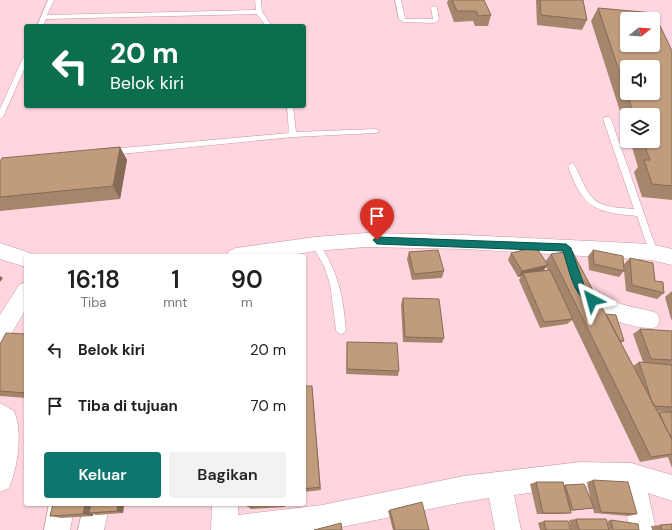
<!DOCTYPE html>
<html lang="id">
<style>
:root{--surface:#fff;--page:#f2f2f2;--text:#202124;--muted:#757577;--accent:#0f766e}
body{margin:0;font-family:"DM Sans",sans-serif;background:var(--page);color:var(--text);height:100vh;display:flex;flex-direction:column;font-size:15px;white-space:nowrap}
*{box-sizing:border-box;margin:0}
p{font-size:13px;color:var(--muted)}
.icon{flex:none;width:22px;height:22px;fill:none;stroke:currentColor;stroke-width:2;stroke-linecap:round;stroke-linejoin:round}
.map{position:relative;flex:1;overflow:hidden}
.sheet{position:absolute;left:24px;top:254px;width:282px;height:252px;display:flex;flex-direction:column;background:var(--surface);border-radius:4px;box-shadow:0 1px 3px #0004}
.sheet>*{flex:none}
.hud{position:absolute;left:24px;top:24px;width:282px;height:84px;border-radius:4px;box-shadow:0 1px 3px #0004;background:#0b6e4f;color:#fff;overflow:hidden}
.needle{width:26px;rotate:73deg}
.fabs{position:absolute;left:620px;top:12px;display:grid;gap:8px}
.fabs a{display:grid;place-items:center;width:40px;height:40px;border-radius:4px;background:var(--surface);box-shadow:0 1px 3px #0004;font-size:20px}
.pin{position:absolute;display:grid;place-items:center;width:34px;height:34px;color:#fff;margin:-41px -17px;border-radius:50% 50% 50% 0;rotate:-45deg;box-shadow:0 0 4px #0007}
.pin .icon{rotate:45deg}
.me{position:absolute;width:44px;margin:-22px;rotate:321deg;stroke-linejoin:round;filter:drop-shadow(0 0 3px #0008)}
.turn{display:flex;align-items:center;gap:14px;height:84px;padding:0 20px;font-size:18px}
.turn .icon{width:52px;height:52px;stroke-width:2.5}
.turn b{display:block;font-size:28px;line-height:34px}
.eta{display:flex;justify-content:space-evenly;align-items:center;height:68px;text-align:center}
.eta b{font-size:24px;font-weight:600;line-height:28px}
.action{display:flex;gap:8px;margin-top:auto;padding:8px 20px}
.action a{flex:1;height:46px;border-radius:4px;background:var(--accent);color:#fff;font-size:16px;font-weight:600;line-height:46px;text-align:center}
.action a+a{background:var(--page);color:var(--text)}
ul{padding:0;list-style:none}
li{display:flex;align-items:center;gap:12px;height:56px;padding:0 20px}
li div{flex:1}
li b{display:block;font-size:15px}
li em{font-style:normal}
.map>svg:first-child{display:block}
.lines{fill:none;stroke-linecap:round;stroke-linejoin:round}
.lane-casing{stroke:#c796a3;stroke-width:1}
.street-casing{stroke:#c796a3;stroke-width:1}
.lane{fill:#fff;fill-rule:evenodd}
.street{fill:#fff;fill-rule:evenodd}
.wall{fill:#a5856b;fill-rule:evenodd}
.shaded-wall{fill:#866c57}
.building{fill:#c09b7c;stroke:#866c57;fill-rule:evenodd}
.route{fill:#0f766e;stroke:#0a4d48}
</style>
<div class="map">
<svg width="672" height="530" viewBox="0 0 672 530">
<rect width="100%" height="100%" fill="#ffd5df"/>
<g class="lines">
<defs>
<path id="lane" d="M 48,0 L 54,0 L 47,15 L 256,10 L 255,0 L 261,0 L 262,12 L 272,26 L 266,26 L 257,14 L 46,19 L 43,26 L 37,26 Z
M 395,0 L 401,0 L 405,18 L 406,19 L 433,19 L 431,8 L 434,6 L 437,8 L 439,20 L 434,23 L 403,22 L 399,19 Z
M 26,56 L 26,65 L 3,117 L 0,119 L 0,109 L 23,58 Z
M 287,106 L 293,106 L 296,132 L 376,129 L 380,131 L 376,133 L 293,137 L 111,155 L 107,152 L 111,149 L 289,133 Z
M 605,117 L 609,117 L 611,119 L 655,245 L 654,255 L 648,255 L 647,245 L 637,216 C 594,212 583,208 568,166 L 572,163 C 578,166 584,193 597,202 C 608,208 623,208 634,209 L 603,119 Z
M 315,241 L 318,242 C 338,271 343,295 346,330 L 344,333 L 341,334 L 338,333 L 336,330 L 330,284 L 324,266 L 311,244 L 312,242 Z"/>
<path id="street" d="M 366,233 L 465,235 L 651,244 L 672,249 L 672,265 L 651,260 L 465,249 L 366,247 L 315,251 L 285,256 L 227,256 L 229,251 L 236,248 L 315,237 Z
M 0,243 L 33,254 L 34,256 L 26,256 L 26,267 L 0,259 Z
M 581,280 C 592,283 598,294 609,299 C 624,307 642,308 657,313 L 660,320 L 657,327 C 642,332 600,317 587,307 C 580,302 575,296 571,288 L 574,282 Z
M 26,282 L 26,309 L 7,341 L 0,344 L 0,315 L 19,285 Z
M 0,403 L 14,411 C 23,432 18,466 9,488 L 0,492 Z
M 580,462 L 631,463 L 672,475 L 672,501 L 648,493 L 656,530 L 630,530 L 621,488 L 580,486 L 514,495 L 521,530 L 495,530 L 489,498 L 464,502 L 327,530 L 211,530 L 212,504 L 238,504 L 238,515 L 322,505 L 464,476 Z
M 49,504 L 75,504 L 70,530 L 44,530 Z
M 84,504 L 110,504 L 104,530 L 78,530 Z"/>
</defs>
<use href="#lane" class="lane-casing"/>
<use href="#street" class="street-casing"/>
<use href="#lane" class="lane"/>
<use href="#street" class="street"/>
</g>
<path class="wall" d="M 448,0 L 484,0 L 491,15 L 488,26 L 475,26 L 473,21 L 454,22 L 447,3 Z
M 536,0 L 583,0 L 587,20 L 582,30 L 537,25 Z
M 598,8 L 672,51 L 672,200 L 642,197 L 634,172 L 638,167 L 630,141 L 653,141 L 653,115 L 627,115 L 627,133 L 591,21 Z
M 120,147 L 127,160 L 120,199 L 0,211 L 0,162 Z
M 593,250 L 624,264 L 630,258 L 655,281 L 664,293 L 657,299 L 626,291 L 624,271 L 619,277 L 589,270 L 588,256 Z
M 409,252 L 444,271 L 442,278 L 412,280 L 407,259 Z
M 511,253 L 545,262 L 551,254 L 606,314 L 624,341 L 621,343 L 633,366 L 639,362 L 643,362 L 633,334 L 640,329 L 672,331 L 672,468 L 668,457 L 640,462 L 572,320 L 567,324 L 540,328 L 519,280 L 521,276 L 518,277 L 508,260 ZM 546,266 L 548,271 L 541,271 L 543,271 ZM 657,411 L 668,412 L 658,412 Z
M 672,291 L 672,320 L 671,319 L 665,297 Z
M 403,298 L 444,338 L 442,343 L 403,342 L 401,304 Z
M 26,334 L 26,398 L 0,396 L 0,344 Z
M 347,342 L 399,371 L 398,376 L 346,374 Z
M 304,386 L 312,386 L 321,490 L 304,492 Z
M 593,480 L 637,514 L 629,516 L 594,513 L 593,508 L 570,511 L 571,513 L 564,514 L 537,514 L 530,484 L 536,482 L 565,485 L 591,502 L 587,482 Z
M 53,504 L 124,504 L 123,513 L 96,515 L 93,514 L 93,516 L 61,518 L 50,516 Z
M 125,504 L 149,504 L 148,506 L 128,506 L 125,505 Z
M 247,504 L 285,504 L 285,507 L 251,509 L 247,506 Z
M 390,510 L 429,530 L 393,530 L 388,511 Z
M 576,519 L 609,529 L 607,521 L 611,520 L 639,530 L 571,530 L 569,520 Z
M 544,521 L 571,530 L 540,530 L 538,523 Z
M 660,525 L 672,530 L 652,530 L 651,526 Z"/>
<path class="shaded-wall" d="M 120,147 L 127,160 L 120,199 L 113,186 Z
M 548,265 L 543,271 L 524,276 L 523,273 L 521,276 L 518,277 L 522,271 Z
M 0,276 L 3,278 L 0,282 Z
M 85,504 L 96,504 L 89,513 L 93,514 L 93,516 L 83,514 Z
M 118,504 L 124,504 L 123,513 L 117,511 Z"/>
<path class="building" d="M 452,0 L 484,0 L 491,15 L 478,16 L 476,11 L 457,11 Z
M 540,0 L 583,0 L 587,20 L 541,15 Z
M 598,8 L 654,13 L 672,51 L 672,186 L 652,184 L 644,160 L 650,160 L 643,141 L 653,141 L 653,115 L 634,115 ZM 627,19 L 653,19 L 653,45 L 627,45 ZM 627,67 L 653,67 L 653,93 L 627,93 Z
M 120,147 L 113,186 L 0,197 L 0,162 L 2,158 Z
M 536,247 L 548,265 L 522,271 L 511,253 Z
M 438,250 L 444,271 L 414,274 L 409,252 Z
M 593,250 L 623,256 L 624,271 L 594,264 Z
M 572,251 L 672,439 L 672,454 L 651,457 L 551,254 Z
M 630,258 L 653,263 L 655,281 L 663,282 L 664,293 L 632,285 Z
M 550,270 L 573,319 L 544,322 L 523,273 Z
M 403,298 L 439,299 L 444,338 L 405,337 Z
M 606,314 L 616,315 L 624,341 L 620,341 Z
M 640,329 L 672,331 L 672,360 L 651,359 Z
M 6,333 L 26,334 L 26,393 L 0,391 L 0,344 Z
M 347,342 L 397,343 L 399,371 L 347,369 Z
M 639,362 L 672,365 L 672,407 L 654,406 L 652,402 Z
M 304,386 L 312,386 L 320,487 L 304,489 Z
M 659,412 L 672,412 L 672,439 L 665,426 Z
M 593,480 L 628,482 L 637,514 L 601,512 Z
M 536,482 L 563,482 L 571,513 L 543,513 Z
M 584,484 L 594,508 L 573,510 L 565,485 Z
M 422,502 L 429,530 L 395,530 L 390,510 Z
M 53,504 L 85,504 L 83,514 L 50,516 Z
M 91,504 L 118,504 L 117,511 L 89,513 Z
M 125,504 L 146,504 L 146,505 L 125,505 Z
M 247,504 L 283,504 L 247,506 Z
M 576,519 L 606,519 L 609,530 L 579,530 Z
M 611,520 L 638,524 L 639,530 L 613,530 Z
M 544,521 L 568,521 L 571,530 L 546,530 Z
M 341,523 L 342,530 L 314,530 Z
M 672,524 L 672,530 L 662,530 L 660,525 Z"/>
<path class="route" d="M 377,237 L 566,244 L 571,248 L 584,285 L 596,300 L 592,304 C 573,298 569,268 563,251 L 377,244 L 373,240 Z"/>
</svg>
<div class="fabs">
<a><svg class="needle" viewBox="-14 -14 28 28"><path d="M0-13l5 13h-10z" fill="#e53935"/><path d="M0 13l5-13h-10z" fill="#757577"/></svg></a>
<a><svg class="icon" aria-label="sound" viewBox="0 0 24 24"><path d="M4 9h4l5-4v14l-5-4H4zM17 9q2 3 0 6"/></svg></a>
<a><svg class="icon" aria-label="layers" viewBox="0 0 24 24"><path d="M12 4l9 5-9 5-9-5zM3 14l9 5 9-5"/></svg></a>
</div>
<div class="pin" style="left:377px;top:240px;background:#d93025"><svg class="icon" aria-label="arrive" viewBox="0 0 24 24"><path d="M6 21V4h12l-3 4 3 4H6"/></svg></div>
<svg class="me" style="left:592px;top:300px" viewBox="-20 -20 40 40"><path d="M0-17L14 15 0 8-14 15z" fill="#0f766e" stroke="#fff" stroke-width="4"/></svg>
<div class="hud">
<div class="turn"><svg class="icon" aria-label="left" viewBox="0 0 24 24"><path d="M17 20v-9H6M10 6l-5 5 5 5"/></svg><div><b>20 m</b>Belok kiri</div></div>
</div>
<section class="sheet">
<div class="eta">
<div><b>16:18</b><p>Tiba</p></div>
<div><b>1</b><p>mnt</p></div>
<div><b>90</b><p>m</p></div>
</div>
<ul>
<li><svg class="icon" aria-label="left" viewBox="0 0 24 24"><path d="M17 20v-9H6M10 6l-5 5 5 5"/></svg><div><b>Belok kiri</b></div><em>20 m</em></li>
<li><svg class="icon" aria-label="arrive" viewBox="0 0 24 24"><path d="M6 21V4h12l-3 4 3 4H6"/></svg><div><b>Tiba di tujuan</b></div><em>70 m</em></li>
</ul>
<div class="action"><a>Keluar</a><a>Bagikan</a></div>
</section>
</div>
